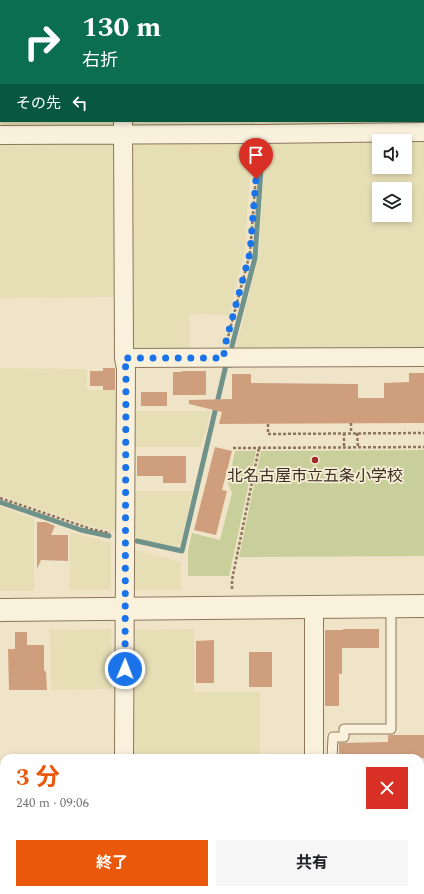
<!DOCTYPE html>
<html lang="ja">
<meta charset="utf-8">
<style>
:root{--surface:#fff;--page:#f6f6f6;--text:#202124;--muted:#757577;--accent:#ea580c}
body{margin:0;font-family:Spectral,"Noto Sans JP",serif;background:var(--page);color:var(--text);height:100vh;display:flex;flex-direction:column;font-size:15px;white-space:nowrap}
*{box-sizing:border-box;margin:0}
p{font-size:13px;color:var(--muted)}
.icon{flex:none;width:22px;height:22px;fill:none;stroke:currentColor;stroke-width:2;stroke-linecap:round;stroke-linejoin:round}
.map{position:relative;flex:1;overflow:hidden}
.drawer{position:absolute;left:0px;top:754px;width:424px;height:140px;display:flex;flex-direction:column;background:var(--surface);border-radius:12px 12px 0 0;box-shadow:0 2px 6px #0003}
.drawer>*{flex:none}
.banner{position:absolute;left:0px;top:0px;width:424px;height:122px;box-shadow:0 2px 6px #0003;background:#0b6e4f;color:#fff;overflow:hidden}
.controls{position:absolute;left:372px;top:134px;display:grid;gap:8px}
.controls a{display:grid;place-items:center;width:40px;height:40px;border-radius:0px;background:var(--surface);box-shadow:0 2px 6px #0003;font-size:20px}
.pin{position:absolute;display:grid;place-items:center;width:34px;height:34px;color:#fff;margin:-41px -17px;border-radius:50% 50% 50% 0;rotate:-45deg;box-shadow:0 0 4px #0007}
.pin .icon{rotate:45deg}
.me{position:absolute;width:44px;margin:-22px;rotate:1deg;stroke-linejoin:round;filter:drop-shadow(0 0 3px #0008)}
.turn{display:flex;align-items:center;gap:14px;height:84px;padding:0 16px;font-size:18px}
.turn .icon{width:52px;height:52px;stroke-width:2.5}
.turn b{display:block;font-size:28px;line-height:34px}
.then{display:flex;align-items:center;height:38px;padding:0 16px;background:#0003;gap:8px;font-size:15px}
.round{display:grid;place-items:center;flex:none;width:42px;height:42px;border-radius:0px;background:var(--page)}
.head{display:flex;align-items:center;justify-content:space-between;height:68px;padding:0 16px}
h1{font-size:24px;font-weight:700;line-height:30px;color:var(--accent)}
.cta{display:flex;gap:8px;margin-top:auto;padding:8px 16px}
.cta a{flex:1;height:46px;border-radius:0px;background:var(--accent);color:#fff;font-size:16px;font-weight:700;line-height:46px;text-align:center}
.cta a+a{background:var(--page);color:var(--text)}
.map>svg:first-child{display:block}
.farmland{fill:#e6deb5;fill-rule:evenodd}
.green{fill:#c9cf9b}
.lines{fill:none;stroke-linecap:round;stroke-linejoin:round}
.stream{stroke:#6f938a;stroke-width:5}
.building{fill:#cf9f7d}
.service-casing{stroke:#8d765c;stroke-width:11}
.minor-casing{stroke:#8d765c;stroke-width:20}
.tertiary-casing{stroke:#8d765c;stroke-width:24}
.path{stroke:#8d765c;stroke-width:2.5;stroke-dasharray:3 2;stroke-linecap:butt}
.service{stroke:#faf1dc;stroke-width:9}
.minor{stroke:#faf1dc;stroke-width:18}
.tertiary{stroke:#faf1dc;stroke-width:22}
.route{stroke:#1a73e8;stroke-width:7;stroke-dasharray:0 12.6}
.poi-dot{fill:#9e2a2b;stroke:#f7eed8;stroke-width:1.5}
.labels{text-anchor:middle;dominant-baseline:central;stroke-width:3.5;stroke-linejoin:round;paint-order:stroke}
.poi-label{font-size:16px;fill:#3d2e20;stroke:#f7eed8}
</style>
<div class="map">
<svg width="424" height="894" viewBox="0 0 424 894">
<rect width="100%" height="100%" fill="#f0e4c8"/>
<path class="farmland" d="M 0,0 L 114,0 L 1,1 L 1,121 L 114,121 L 114,129 L 0,130 Z
M 423,24 L 424,128 L 268,128 L 268,121 L 423,121 Z
M 132,121 L 255,121 L 255,128 L 132,128 Z
M 424,135 L 424,351 L 239,353 L 236,348 L 259,253 L 266,139 ZM 379,141 L 405,141 L 405,167 L 379,167 ZM 379,189 L 405,189 L 405,215 L 379,215 Z
M 0,140 L 114,143 L 115,297 L 0,298 Z
M 252,140 L 245,250 L 229,315 L 190,314 L 190,353 L 134,353 L 132,142 Z
M 0,368 L 87,369 L 87,390 L 119,390 L 118,532 L 90,526 L 0,496 Z
M 132,411 L 211,411 L 201,447 L 133,447 Z
M 132,491 L 193,491 L 179,548 L 133,538 Z
M 0,506 L 34,519 L 34,591 L 0,591 Z
M 70,532 L 111,543 L 111,590 L 70,590 Z
M 135,550 L 181,562 L 181,590 L 135,590 Z
M 111,629 L 112,689 L 51,690 L 50,630 Z
M 194,629 L 194,692 L 260,692 L 260,758 L 133,758 L 135,630 Z
M 0,849 L 4,849 L 4,890 L 110,890 L 111,894 L 0,894 Z
M 132,890 L 281,890 L 281,894 L 132,894 Z
M 320,890 L 389,890 L 389,894 L 320,894 Z"/>
<path class="green" d="M 424,450 L 424,556 L 239,557 L 261,451 Z
M 235,451 L 256,451 L 229,576 L 188,576 L 188,551 L 192,533 L 220,540 L 232,493 L 228,483 Z"/>
<g class="lines">
<path class="stream" d="M 262,0 L 262,1
M 423,20 L 424,20
M 232,346 L 255,258 L 263,139
M 0,502 L 81,530 L 109,536
M 137,541 L 182,551 L 226,365 L 231,365"/>
</g>
<path class="building" d="M 103,368 L 115,368 L 115,390 L 103,390 L 103,386 L 90,386 L 90,371 L 103,371 Z
M 182,371 L 206,371 L 206,395 L 173,395 L 173,372 L 182,372 Z
M 409,373 L 424,373 L 424,423 L 219,424 L 222,412 L 189,404 L 189,400 L 232,399 L 232,374 L 251,374 L 251,383 L 358,384 L 358,398 L 384,398 L 384,383 L 409,382 Z
M 141,392 L 167,392 L 167,406 L 141,406 Z
M 215,447 L 232,451 L 222,490 L 227,491 L 216,535 L 194,530 Z
M 137,456 L 186,456 L 186,483 L 163,483 L 163,476 L 137,476 Z
M 37,522 L 46,522 L 55,526 L 51,535 L 68,535 L 68,561 L 41,560 L 37,569 Z
M 343,629 L 379,629 L 379,648 L 342,648 L 342,674 L 339,674 L 339,706 L 325,706 L 325,630 L 343,630 Z
M 15,632 L 27,632 L 27,645 L 44,645 L 44,670 L 46,672 L 47,690 L 9,690 L 8,649 L 15,649 Z
M 214,640 L 214,683 L 196,683 L 196,641 Z
M 249,652 L 272,652 L 272,687 L 249,687 Z
M 388,735 L 424,735 L 424,758 L 339,758 L 339,743 L 388,742 Z"/>
<g class="lines">
<defs>
<path id="service" d="M 332,758 L 333,737 L 344,737 L 344,729 L 391,729 L 391,607"/>
<path id="minor" d="M 122,0 L 122,1
M 123,121 L 124,358 L 126,369 L 124,758
M 0,135 L 259,134 L 424,132
M 124,358 L 424,357
M 314,607 L 314,758
M 0,773 L 4,773
M 420,848 L 424,848
M 314,890 L 314,894
M 122,894 L 122,890"/>
<path id="tertiary" d="M 0,610 L 424,606"/>
</defs>
<use href="#service" class="service-casing"/>
<use href="#minor" class="minor-casing"/>
<use href="#tertiary" class="tertiary-casing"/>
<path class="path" d="M 259,0 L 259,1
M 227,341 L 250,253 L 258,149
M 351,423 L 351,433
M 268,424 L 268,434 L 424,433
M 344,433 L 344,447
M 357,433 L 358,447
M 233,448 L 424,447
M 0,498 L 91,529 L 110,533
M 232,589 L 232,580 L 259,448"/>
<use href="#service" class="service"/>
<use href="#minor" class="minor"/>
<use href="#tertiary" class="tertiary"/>
</g>
<g class="lines">
<path class="route" d="M 125,669 L 126,369 L 124,358 L 224,358 L 224,349 L 250,253 L 256,179"/>
</g>
<circle class="poi-dot" cx="315" cy="460" r="4"/>
<g class="labels">
<g class="poi-label">
<text x="315" y="476">北名古屋市立五条小学校</text>
</g>
</g>
</svg>
<div class="controls">
<a><svg class="icon" aria-label="sound" viewBox="0 0 24 24"><path d="M4 9h4l5-4v14l-5-4H4zM17 9q2 3 0 6"/></svg></a>
<a><svg class="icon" aria-label="layers" viewBox="0 0 24 24"><path d="M12 4l9 5-9 5-9-5zM3 14l9 5 9-5"/></svg></a>
</div>
<div class="pin" style="left:256px;top:179px;background:#d93025"><svg class="icon" aria-label="arrive" viewBox="0 0 24 24"><path d="M6 21V4h12l-3 4 3 4H6"/></svg></div>
<svg class="me" style="left:125px;top:669px" viewBox="-20 -20 40 40"><circle r="17" fill="#1a73e8" stroke="#fff" stroke-width="3"/><path d="M0-11L8 9 0 5-8 9z" fill="#fff"/></svg>
<div class="banner">
<div class="turn"><svg class="icon" aria-label="right" viewBox="0 0 24 24"><path d="M7 20v-9h11M14 6l5 5-5 5"/></svg><div><b>130 m</b>右折</div></div>
<div class="then">その先<svg class="icon" aria-label="left" viewBox="0 0 24 24"><path d="M17 20v-9H6M10 6l-5 5 5 5"/></svg></div>
</div>
<section class="drawer">
<div class="head"><div><h1>3 分</h1><p>240 m · 09:06</p></div><a class="round" style="background:#d93025;color:#fff"><svg class="icon" aria-label="close" viewBox="0 0 24 24"><path d="M6 6l12 12M18 6L6 18"/></svg></a></div>
<div class="cta"><a>終了</a><a>共有</a></div>
</section>
</div>
